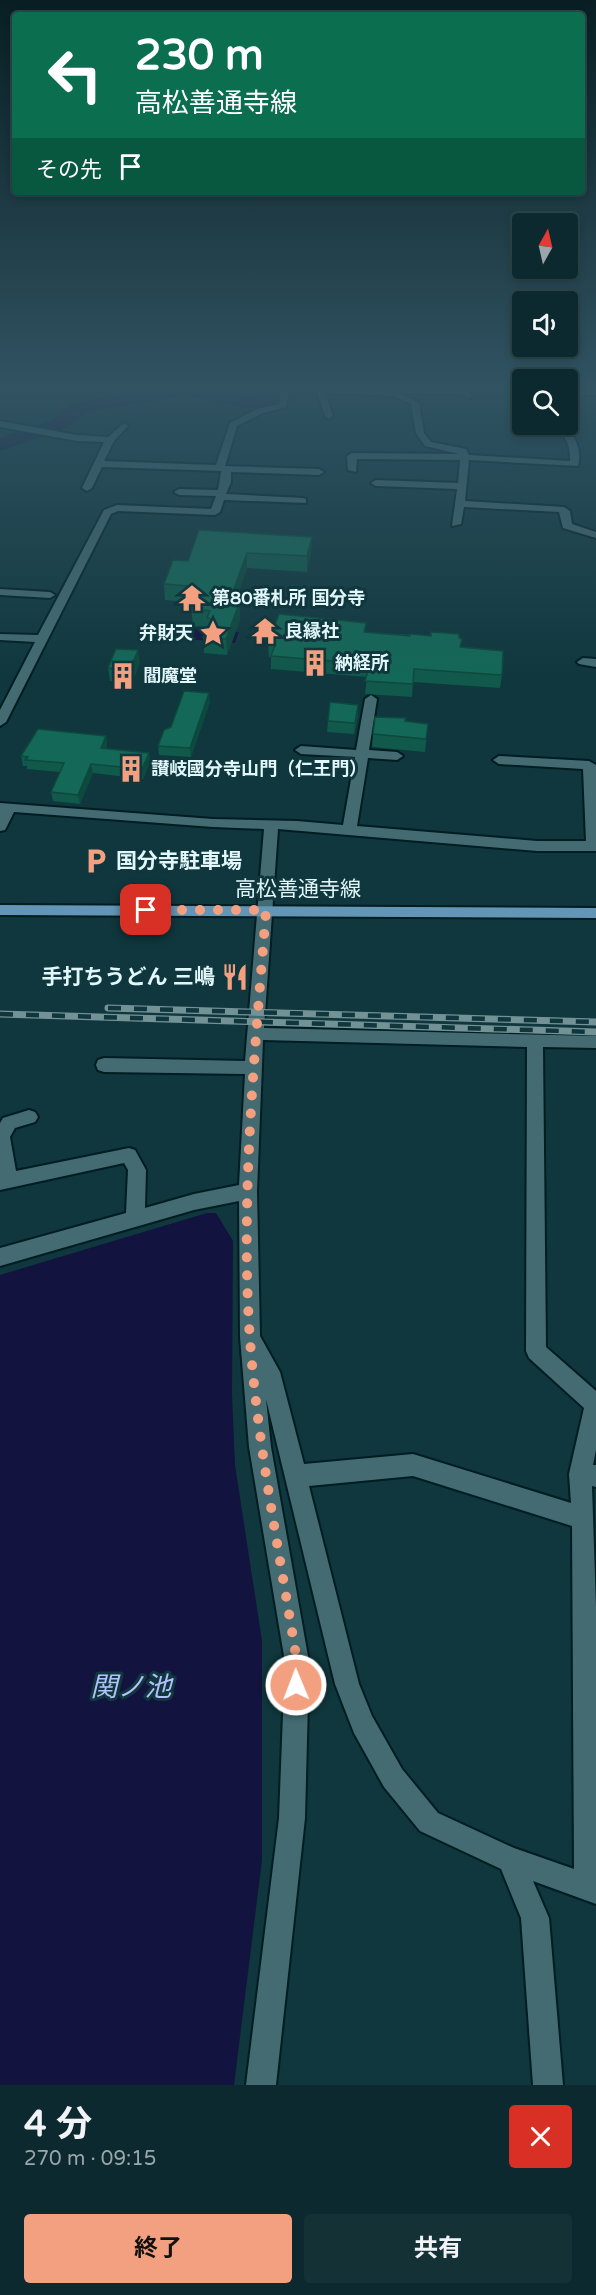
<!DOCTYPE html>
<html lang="ja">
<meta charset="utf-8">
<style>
:root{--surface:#0b292e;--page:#143136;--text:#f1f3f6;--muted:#9aa6aa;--line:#2b454a;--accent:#f2a080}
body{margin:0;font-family:"Varela Round","Noto Sans JP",sans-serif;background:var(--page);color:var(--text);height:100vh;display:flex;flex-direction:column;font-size:22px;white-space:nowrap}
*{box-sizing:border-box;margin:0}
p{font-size:20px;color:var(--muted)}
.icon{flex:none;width:33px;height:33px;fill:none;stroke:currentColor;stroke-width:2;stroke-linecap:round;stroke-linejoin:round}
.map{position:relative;height:2085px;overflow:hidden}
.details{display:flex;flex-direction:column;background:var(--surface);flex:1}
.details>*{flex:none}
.banner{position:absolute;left:12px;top:12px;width:573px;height:183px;border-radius:6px;box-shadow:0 3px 9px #0003,0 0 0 2px var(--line);background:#0b6e4f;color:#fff;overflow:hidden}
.needle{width:39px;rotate:8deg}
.controls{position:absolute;left:512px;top:213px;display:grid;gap:12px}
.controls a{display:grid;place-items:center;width:66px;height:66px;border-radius:6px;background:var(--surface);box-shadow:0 3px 9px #0003,0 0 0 2px var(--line);font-size:30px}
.pin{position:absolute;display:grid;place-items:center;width:51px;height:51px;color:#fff;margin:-26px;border-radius:12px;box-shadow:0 3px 9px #0006}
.me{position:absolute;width:66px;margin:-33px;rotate:359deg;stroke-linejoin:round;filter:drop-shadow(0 0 4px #0008)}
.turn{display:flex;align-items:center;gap:21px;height:126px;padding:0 24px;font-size:27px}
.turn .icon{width:78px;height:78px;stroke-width:2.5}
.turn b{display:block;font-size:42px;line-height:51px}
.then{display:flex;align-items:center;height:57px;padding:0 24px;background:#0003;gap:12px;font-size:22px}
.round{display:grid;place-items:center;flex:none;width:63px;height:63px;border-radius:6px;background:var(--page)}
.overview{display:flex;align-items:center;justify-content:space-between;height:102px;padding:0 24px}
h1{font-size:36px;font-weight:700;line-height:45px}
.primary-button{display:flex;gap:12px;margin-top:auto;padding:12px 24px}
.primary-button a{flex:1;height:69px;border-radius:6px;background:var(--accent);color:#111;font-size:24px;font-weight:700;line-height:69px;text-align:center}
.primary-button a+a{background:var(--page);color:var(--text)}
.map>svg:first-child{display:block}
.water{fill:#12133e}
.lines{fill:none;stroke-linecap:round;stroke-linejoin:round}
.river{fill:#12133e;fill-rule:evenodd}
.minor-casing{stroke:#001d22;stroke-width:4}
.primary-casing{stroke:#001d22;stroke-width:4}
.minor{fill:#446b72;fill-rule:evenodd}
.primary{fill:#6396b6;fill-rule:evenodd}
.rail-casing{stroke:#739296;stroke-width:7}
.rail{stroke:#0f373d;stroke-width:4.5;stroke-dasharray:13;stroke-linecap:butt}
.wall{fill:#10594b}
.shaded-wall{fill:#0d493d}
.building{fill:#136857;stroke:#0d493d;stroke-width:1.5}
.route{stroke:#f2a080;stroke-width:10;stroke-dasharray:0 18}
.labels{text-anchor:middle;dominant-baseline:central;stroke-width:6;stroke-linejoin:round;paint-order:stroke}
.far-poi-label{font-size:18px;font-weight:bold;fill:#e2f7fa;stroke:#0f373d;text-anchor:start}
.poi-label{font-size:21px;font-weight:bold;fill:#e2f7fa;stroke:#0f373d;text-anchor:start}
.street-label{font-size:21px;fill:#e2f7fa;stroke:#0f373d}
.near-water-label{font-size:27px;font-style:italic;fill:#b4bffe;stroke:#0f373d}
</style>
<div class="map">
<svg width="596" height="2085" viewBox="0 0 596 2085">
<rect width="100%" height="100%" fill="#0f373d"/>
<path class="water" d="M 144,625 L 239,632 L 235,643 L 139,635 Z
M 207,1213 L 216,1213 L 233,1241 L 232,1395 L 235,1465 L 262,1641 L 262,1860 L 234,2085 L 0,2085 L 0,1275 Z"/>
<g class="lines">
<path class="river" d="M 158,388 L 203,388 L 245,396 L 258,395 L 271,388 L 293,388 L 277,401 L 256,407 L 245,408 L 184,396 L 87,412 L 67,428 L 0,451 L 0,438 L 53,420 L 66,407 L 74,403 Z"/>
<defs>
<path id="minor" d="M 275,388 L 392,391 L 393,388 C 414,388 452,384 471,394 L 471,398 L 459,394 L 400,393 L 419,403 L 424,433 L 431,442 L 466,449 L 469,455 L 570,461 C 571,440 562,440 560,424 L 567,424 L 567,422 C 573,438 583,448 578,466 L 469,460 L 465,501 L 564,507 L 570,511 L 572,524 L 596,532 L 596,538 L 563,528 L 559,512 L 464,507 L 461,524 L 452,526 L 457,489 L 376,486 L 371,483 L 376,480 L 458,483 L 460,460 L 357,459 L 356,472 L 348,470 L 347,456 L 352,453 L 459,454 L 425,446 L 416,433 L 411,404 L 394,396 L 325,393 L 333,416 L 329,419 L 325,416 L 317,392 L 289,391 L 286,407 L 263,413 L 237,426 L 225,466 L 319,469 L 324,472 L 319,475 L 231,472 L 231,482 L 226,494 L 303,498 L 306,499 L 306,503 L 224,500 L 220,512 L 215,515 L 118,511 L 111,514 L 6,722 L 0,726 L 0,710 L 35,642 L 0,640 L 0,634 L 38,635 L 104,510 L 117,505 L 211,509 L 216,496 L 179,495 L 174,492 L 179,489 L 218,490 L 221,471 L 102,467 L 92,488 L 87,491 L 82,488 L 104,442 L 77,441 L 0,427 L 0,421 L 77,435 L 108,437 L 124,423 L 128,426 L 114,441 L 104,461 L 216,465 L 230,423 L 257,409 L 279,404 L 281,391 Z
M 567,391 L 596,391 L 596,395 L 567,395 Z
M 0,589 L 50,592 L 55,595 L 50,598 L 0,595 Z
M 583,658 L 596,659 L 596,667 L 579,664 L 577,662 Z
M 371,695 L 377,699 L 369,750 L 397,752 L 403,756 L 397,760 L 368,758 L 357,826 L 537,841 L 586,841 L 583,769 L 499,764 L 493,760 L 499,756 L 589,761 L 596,765 L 596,851 L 537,851 L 278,829 L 264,1028 L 596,1036 L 596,1048 L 543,1047 L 546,1347 L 596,1391 L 596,1450 L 593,1465 L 596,1465 L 596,1487 L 592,1486 L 596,1607 L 596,1904 L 533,1881 L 549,1918 L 563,2085 L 533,2085 L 521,1918 L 501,1869 L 420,1831 L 384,1787 L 354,1733 L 335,1684 L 266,1399 L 271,1447 L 309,1662 L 305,1818 L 276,2085 L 246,2085 L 279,1818 L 285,1662 L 249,1447 L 240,1337 L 239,1201 L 194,1210 L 0,1266 L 0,1248 L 126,1213 L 128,1170 L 124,1163 L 0,1190 L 0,1123 L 3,1118 L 29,1110 L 35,1112 L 38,1117 L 35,1122 L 15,1128 L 10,1137 L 16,1171 L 129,1148 L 135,1150 L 146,1170 L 145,1208 L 194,1194 L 239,1185 L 245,1074 L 104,1072 L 98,1070 L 96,1065 L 98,1060 L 104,1058 L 245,1061 L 264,829 L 213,827 L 14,812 L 5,830 L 0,831 L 0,803 L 213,819 L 297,821 L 343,825 L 355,757 L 301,754 L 295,750 L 301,746 L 356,750 L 365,699 ZM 263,1040 L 527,1047 L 526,1351 L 529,1358 L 584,1408 L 569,1474 L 571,1503 L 413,1454 L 304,1464 L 280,1372 L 260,1336 L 257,1191 ZM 413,1476 L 572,1526 L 574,1869 L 514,1848 L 438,1813 L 402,1769 L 372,1716 L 359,1684 L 309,1486 Z"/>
<path id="primary" d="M 0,905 L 596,908 L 596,918 L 0,915 Z"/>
</defs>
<use href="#minor" class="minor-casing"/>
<use href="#primary" class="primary-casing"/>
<use href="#minor" class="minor"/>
<use href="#primary" class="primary"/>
<defs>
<path id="rail" d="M 108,1008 L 596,1022
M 0,1014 L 596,1032"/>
</defs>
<use href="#rail" class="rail-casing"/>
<use href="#rail" class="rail"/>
</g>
<path class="wall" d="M 312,537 L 311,552 L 307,572 L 247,568 L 235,603 L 239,604 L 240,620 L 227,655 L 204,653 L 203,637 L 207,627 L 193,626 L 191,606 L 189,606 L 188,602 L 165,600 L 164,584 L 188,561 Z
M 365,632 L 459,638 L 461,647 L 502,675 L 500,688 L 413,682 L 412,697 L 365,694 L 367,677 L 271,669 L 271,657 L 269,657 L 268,644 Z
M 140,662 L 132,682 L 110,681 L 108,668 Z
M 210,702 L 191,757 L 159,755 L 158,746 L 171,727 Z
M 358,705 L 358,716 L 354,734 L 327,732 L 328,721 Z
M 405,721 L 428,724 L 425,752 L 372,747 L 373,734 Z
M 106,736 L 107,745 L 106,749 L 149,753 L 150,762 L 143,779 L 93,773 L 80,804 L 53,801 L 51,792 L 60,772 L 27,769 L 27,766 L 23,766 L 21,756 Z"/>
<path class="shaded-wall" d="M 312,537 L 311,552 L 307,572 L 307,556 Z
M 247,553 L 247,568 L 230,619 L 229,602 Z
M 239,604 L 240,620 L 227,655 L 226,639 Z
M 138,650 L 140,662 L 132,682 L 130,670 Z
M 209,693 L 210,702 L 191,757 L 190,748 Z
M 358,705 L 358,716 L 354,734 L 355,723 Z
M 106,736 L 107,745 L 103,757 L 101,748 Z
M 149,753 L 150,762 L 143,779 L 142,769 Z
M 91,764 L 93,773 L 80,804 L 78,795 Z"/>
<path class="building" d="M 199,530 L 312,537 L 307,556 L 247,553 L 229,602 L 239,604 L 226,639 L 203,637 L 212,619 L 207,618 L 210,611 L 192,609 L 191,607 L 199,591 L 187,590 L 189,586 L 164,584 L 173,560 L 188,561 Z
M 279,614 L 366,623 L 364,632 L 410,636 L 410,634 L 431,636 L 431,632 L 459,634 L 459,638 L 462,639 L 460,647 L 503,651 L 502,675 L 414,669 L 413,684 L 365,681 L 370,664 L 271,656 L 275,645 L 268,644 Z
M 116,649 L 138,650 L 130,670 L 108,668 Z
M 184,691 L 209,693 L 190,748 L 158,746 L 164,730 L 171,727 Z
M 330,702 L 358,705 L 355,723 L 328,721 Z
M 375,717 L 406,718 L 405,721 L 428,724 L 426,739 L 373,734 Z
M 38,729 L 106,736 L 101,748 L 149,753 L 142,769 L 91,764 L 78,795 L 51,792 L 64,763 L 25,760 L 28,757 L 21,756 Z"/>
<linearGradient id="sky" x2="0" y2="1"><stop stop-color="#081e22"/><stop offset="0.57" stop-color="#315362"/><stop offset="1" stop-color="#315362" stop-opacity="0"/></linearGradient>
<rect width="596" height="680" fill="url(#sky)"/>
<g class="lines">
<path class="route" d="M 146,910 L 266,910 C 255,1053 240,1197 250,1340 C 258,1448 280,1555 297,1662 L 296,1685"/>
</g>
<defs>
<symbol id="temple-bare" viewBox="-9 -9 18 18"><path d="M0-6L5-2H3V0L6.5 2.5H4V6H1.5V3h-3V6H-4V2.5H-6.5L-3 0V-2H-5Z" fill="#f2a080" stroke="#0f373d" stroke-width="2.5" paint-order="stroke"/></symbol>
<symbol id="sight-bare" viewBox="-9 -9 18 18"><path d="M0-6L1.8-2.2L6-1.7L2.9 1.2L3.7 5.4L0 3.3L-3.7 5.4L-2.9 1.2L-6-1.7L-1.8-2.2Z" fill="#f2a080" stroke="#0f373d" stroke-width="2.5" paint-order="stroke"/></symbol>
<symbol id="building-bare" viewBox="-9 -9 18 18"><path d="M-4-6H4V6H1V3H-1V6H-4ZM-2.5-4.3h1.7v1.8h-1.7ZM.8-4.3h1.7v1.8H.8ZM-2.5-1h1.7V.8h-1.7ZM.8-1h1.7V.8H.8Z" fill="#f2a080" stroke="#0f373d" stroke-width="2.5" paint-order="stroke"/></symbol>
<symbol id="parking-bare" viewBox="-9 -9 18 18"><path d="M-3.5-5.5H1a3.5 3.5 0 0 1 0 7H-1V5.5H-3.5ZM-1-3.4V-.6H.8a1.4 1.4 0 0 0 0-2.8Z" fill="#f2a080" stroke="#0f373d" stroke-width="2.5" paint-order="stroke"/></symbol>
<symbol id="restaurant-bare" viewBox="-9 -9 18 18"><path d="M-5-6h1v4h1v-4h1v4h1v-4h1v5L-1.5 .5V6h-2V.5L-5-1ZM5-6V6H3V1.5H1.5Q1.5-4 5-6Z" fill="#f2a080" stroke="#0f373d" stroke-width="2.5" paint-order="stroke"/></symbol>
</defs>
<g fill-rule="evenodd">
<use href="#temple-bare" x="173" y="579" width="38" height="38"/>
<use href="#temple-bare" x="246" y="612" width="38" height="38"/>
<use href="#sight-bare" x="194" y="614" width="38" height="38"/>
<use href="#building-bare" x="296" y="644" width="38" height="38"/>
<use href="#building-bare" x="104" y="657" width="38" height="38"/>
<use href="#building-bare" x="112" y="750" width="38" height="38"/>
<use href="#parking-bare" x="77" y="842" width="38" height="38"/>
<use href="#restaurant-bare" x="216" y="958" width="38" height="38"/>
</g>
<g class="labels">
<g class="far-poi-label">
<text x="212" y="598">第80番札所 国分寺</text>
<text x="285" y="631">良縁社</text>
<text x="193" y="633" text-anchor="end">弁財天</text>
<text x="335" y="663">納経所</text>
<text x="143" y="676">閻魔堂</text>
<text x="151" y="769">讃岐國分寺山門（仁王門）</text>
</g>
<g class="poi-label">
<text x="116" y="861">国分寺駐車場</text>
<text x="215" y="977" text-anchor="end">手打ちうどん 三嶋</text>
</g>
<g class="street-label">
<text x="298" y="889">高松善通寺線</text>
</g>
<g class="near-water-label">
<text x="131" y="1687">関ノ池</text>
</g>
</g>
</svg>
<div class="controls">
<a><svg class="needle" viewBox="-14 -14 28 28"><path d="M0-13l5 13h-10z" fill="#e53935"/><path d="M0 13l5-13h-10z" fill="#9aa6aa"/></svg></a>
<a><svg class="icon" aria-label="sound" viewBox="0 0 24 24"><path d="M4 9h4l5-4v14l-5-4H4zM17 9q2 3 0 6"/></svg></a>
<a><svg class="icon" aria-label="search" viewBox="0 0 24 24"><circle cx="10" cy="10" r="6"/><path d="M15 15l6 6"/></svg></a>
</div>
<div class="pin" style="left:146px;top:910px;background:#d93025"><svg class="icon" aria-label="arrive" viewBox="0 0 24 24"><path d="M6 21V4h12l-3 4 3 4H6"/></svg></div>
<svg class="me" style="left:296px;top:1685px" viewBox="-20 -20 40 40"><circle r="17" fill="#f2a080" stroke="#fff" stroke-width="3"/><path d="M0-11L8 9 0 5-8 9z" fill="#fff"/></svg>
<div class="banner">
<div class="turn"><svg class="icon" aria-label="left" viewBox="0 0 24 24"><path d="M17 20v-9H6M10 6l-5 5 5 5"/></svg><div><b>230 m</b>高松善通寺線</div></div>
<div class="then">その先<svg class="icon" aria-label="arrive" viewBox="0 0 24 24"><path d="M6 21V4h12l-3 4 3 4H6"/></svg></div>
</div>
</div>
<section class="details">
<div class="overview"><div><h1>4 分</h1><p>270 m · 09:15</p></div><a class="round" style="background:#d93025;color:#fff"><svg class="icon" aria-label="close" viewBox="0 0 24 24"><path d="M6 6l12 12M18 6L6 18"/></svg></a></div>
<div class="primary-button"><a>終了</a><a>共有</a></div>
</section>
